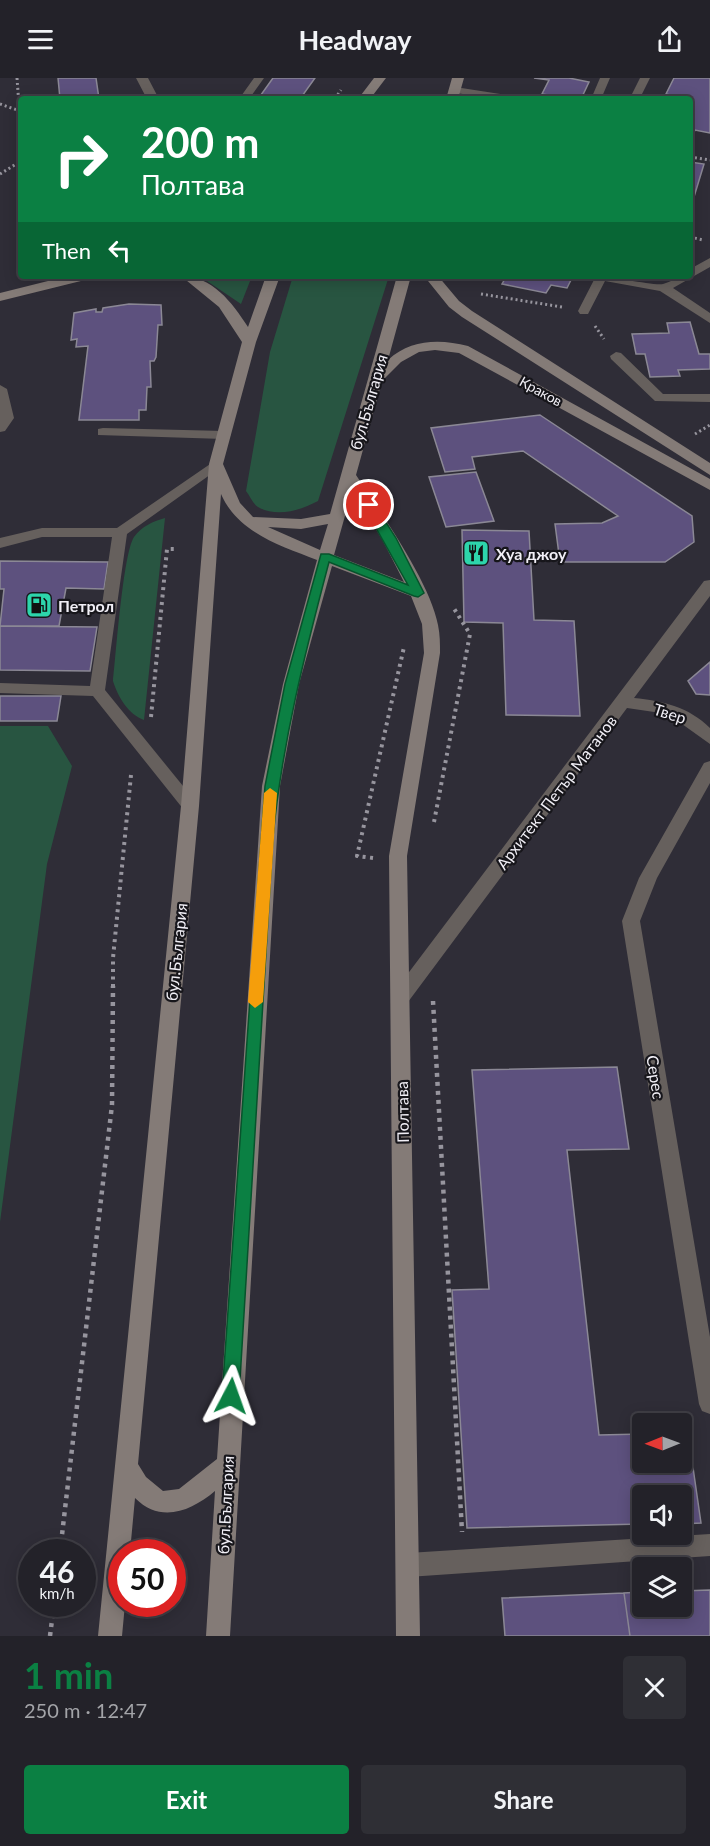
<!DOCTYPE html>
<meta charset="utf-8">
<style>
:root{--surface:#232229;--page:#2f2f35;--text:#f1f3f6;--muted:#a3a4a8;--line:#403f46;--accent:#0b8043}
body{margin:0;font-family:Lato,sans-serif;background:var(--page);color:var(--text);height:100vh;display:flex;flex-direction:column;font-size:22px;white-space:nowrap}
*{box-sizing:border-box;margin:0}
p{font-size:20px;color:var(--muted)}
.icon{flex:none;width:33px;height:33px;fill:none;stroke:currentColor;stroke-width:2;stroke-linecap:round;stroke-linejoin:round}
.map{position:relative;height:1558px;overflow:hidden}
.details{display:flex;flex-direction:column;background:var(--surface);flex:1}
.details>*{flex:none}
.banner{position:absolute;left:18px;top:18px;width:675px;height:183px;border-radius:6px;box-shadow:0 3px 15px #0003,0 0 0 2px var(--line);background:#0b8043;color:#fff;overflow:hidden}
.needle{width:39px;rotate:269deg}
.buttons{position:absolute;left:632px;top:1335px;display:grid;gap:12px}
.buttons a{display:grid;place-items:center;width:60px;height:60px;border-radius:6px;background:var(--surface);box-shadow:0 3px 15px #0003,0 0 0 2px var(--line);font-size:30px}
.speed{position:absolute;left:18px;top:1461px;display:flex;gap:12px;font-size:30px;font-weight:700;text-align:center}
.speed>*{display:grid;place-content:center;width:78px;height:78px;border-radius:50%;background:var(--surface);box-shadow:0 3px 15px #0003,0 0 0 2px var(--line);line-height:1}
.speed small{font-size:15px;font-weight:400}
.speed .limit{border:9px solid #d22;background:#fff;color:#111}
.pin{position:absolute;display:grid;place-items:center;width:51px;height:51px;color:#fff;margin:-26px;border:3px solid #fff;border-radius:50%;box-shadow:0 2px 6px #0007}
.me{position:absolute;width:66px;margin:-33px;rotate:4deg;stroke-linejoin:round;filter:drop-shadow(0 0 4px #0008)}
.turn{display:flex;align-items:center;gap:21px;height:126px;padding:0 24px;font-size:27px}
.turn .icon{width:78px;height:78px;stroke-width:2.5}
.turn b{display:block;font-size:42px;line-height:51px}
.then{display:flex;align-items:center;height:57px;padding:0 24px;background:#0003;gap:12px;font-size:22px}
.round{display:grid;place-items:center;flex:none;width:63px;height:63px;border-radius:6px;background:var(--page)}
.headline{display:flex;align-items:center;justify-content:space-between;height:102px;padding:0 24px}
h1{font-size:36px;font-weight:700;line-height:45px;color:var(--accent)}
.action{display:flex;gap:12px;margin-top:auto;padding:12px 24px}
.action a{flex:1;height:69px;border-radius:6px;background:var(--accent);color:#fff;font-size:24px;font-weight:700;line-height:69px;text-align:center}
.action a+a{background:var(--page);color:var(--text)}
header{display:flex;justify-content:space-between;align-items:center;height:78px;padding:0 24px;background:var(--surface);font-size:27px;font-weight:700}
.map>svg:first-child{display:block}
.green{fill:#285541}
.building{fill:#5d517e;stroke:#8b8895;stroke-width:1.5}
.lines{fill:none;stroke-linecap:round;stroke-linejoin:round}
.path-far2{stroke:#97959e;stroke-width:3;stroke-dasharray:2 3;stroke-linecap:butt}
.path-far1{stroke:#97959e;stroke-width:4;stroke-dasharray:3 4.5;stroke-linecap:butt}
.path{stroke:#97959e;stroke-width:4.5;stroke-dasharray:4 5;stroke-linecap:butt}
.lane{fill:#66605d;fill-rule:evenodd}
.street{fill:#66605d;fill-rule:evenodd}
.secondary{fill:#847b77;fill-rule:evenodd}
.route{fill:#0b8043;stroke:#07532c;stroke-width:1.5}
.slow{fill:#f59e0b}
.labels{text-anchor:middle;dominant-baseline:central;stroke-width:4.5;stroke-linejoin:round;paint-order:stroke}
.far-street-label{font-size:14px;fill:#f1eff6;stroke:#17161b}
.street-label{font-size:16px;fill:#f1eff6;stroke:#17161b}
.poi-label{font-size:16px;font-weight:bold;fill:#f1eff6;stroke:#17161b;text-anchor:start}
</style>
<header><svg class="icon" aria-label="menu" viewBox="0 0 24 24"><path d="M4 6h16M4 12h16M4 18h16"/></svg>Headway<svg class="icon" aria-label="share" viewBox="0 0 24 24"><path d="M12 15V3M7 8l5-5 5 5M5 13v7h14v-7"/></svg></header>
<div class="map">
<svg width="710" height="1558" viewBox="0 0 710 1558">
<rect width="100%" height="100%" fill="#2f2d37"/>
<path class="green" d="M 237,198 L 252,198 L 241,226 L 207,203 Z
M 293,198 L 389,198 L 318,423 C 301,432 277,440 258,429 C 253,426 250,418 246,413 L 270,274 Z
M 165,440 L 144,642 C 128,636 118,619 113,603 C 116,577 123,476 134,459 C 142,448 152,444 165,440 Z
M 0,648 L 48,648 L 72,688 L 47,786 L 0,1144 Z"/>
<path class="building" d="M 58,0 L 96,0 L 99,21 L 60,21 Z
M 273,0 L 315,0 L 300,21 L 258,21 Z
M 534,0 L 569,0 L 589,4 L 581,21 L 574,21 L 542,16 L 549,2 Z
M 674,0 L 710,0 L 710,55 L 695,52 L 690,64 L 690,21 L 666,16 Z
M 690,84 L 704,86 L 690,132 Z
M 500,198 L 573,198 L 567,210 L 551,207 L 546,215 L 502,206 L 506,199 Z
M 129,226 L 161,227 L 162,247 L 158,247 L 156,279 L 154,283 L 150,283 L 151,309 L 147,309 L 146,332 L 139,332 L 139,342 L 79,342 L 88,268 L 76,269 L 77,261 L 71,262 L 74,235 L 96,231 L 96,234 L 102,234 L 103,230 Z
M 690,244 L 699,276 L 710,276 L 710,291 L 678,292 L 680,298 L 650,299 L 645,276 L 636,276 L 632,256 L 669,255 L 667,245 Z
M 540,337 L 692,438 L 694,464 L 665,484 L 560,484 L 555,446 L 602,445 L 618,438 L 523,373 L 472,379 L 475,391 L 445,394 L 431,350 Z
M 476,394 L 494,443 L 446,449 L 429,399 Z
M 462,452 L 529,453 L 534,542 L 574,543 L 580,638 L 506,637 L 503,545 L 464,544 Z
M 0,483 L 108,484 L 104,511 L 66,510 L 59,548 L 0,548 L 4,511 L 0,511 Z
M 0,548 L 97,549 L 90,593 L 0,592 Z
M 710,584 L 710,617 L 696,616 L 688,603 Z
M 0,618 L 61,618 L 57,643 L 0,643 Z
M 617,989 L 629,1071 L 567,1072 L 599,1357 L 642,1356 L 642,1384 L 681,1384 L 681,1355 L 688,1355 L 701,1445 L 681,1446 L 681,1418 L 642,1418 L 642,1446 L 467,1450 L 452,1212 L 489,1211 L 472,992 Z
M 710,1512 L 710,1558 L 630,1558 L 624,1515 L 642,1514 L 642,1528 L 681,1528 L 681,1513 Z
M 624,1515 L 630,1558 L 505,1558 L 502,1520 Z"/>
<g class="lines">
<path class="path-far2" d="M 17,0 L 21,55
M 335,21 L 341,12
M 0,26 L 20,33
M 690,79 L 710,82
M 0,96 L 21,83
M 690,159 L 703,162
M 481,216 L 562,229
M 595,248 L 604,261
M 695,356 L 710,347"/>
<path class="path-far1" d="M 151,639 L 167,471 L 175,471
M 434,744 L 470,556 L 453,529
M 373,780 L 357,778 L 404,569
M 113,909 L 113,880 L 131,697"/>
<path class="path" d="M 433,923 L 462,1454
M 60,1474 L 112,1027 L 113,908
M 50,1558 L 54,1526"/>
<path class="lane" d="M 254,0 L 264,0 L 249,21 L 239,21 Z
M 600,0 L 610,0 L 601,21 L 591,21 Z
M 640,0 L 650,0 L 641,18 L 637,19 L 632,16 Z
M 455,9 L 513,18 L 518,21 L 492,21 L 451,14 L 450,12 Z
M 710,180 L 710,189 L 673,210 L 710,235 L 710,245 L 660,213 L 605,203 L 588,236 L 580,236 L 578,233 L 596,198 C 611,198 654,208 663,206 C 674,203 676,198 690,198 L 690,191 Z
M 616,274 L 621,275 L 663,316 L 710,316 L 710,324 L 655,323 L 611,281 L 610,278 Z
M 0,307 L 7,311 L 14,340 L 5,353 L 0,354 Z
M 103,350 L 224,353 L 231,357 L 224,361 L 98,357 L 98,351 Z
M 216,382 L 221,383 L 221,389 L 127,456 L 105,612 L 196,724 L 198,728 L 190,734 L 184,732 L 93,618 L 0,615 L 0,605 L 90,608 L 112,459 L 42,459 L 0,470 L 0,460 L 42,450 L 117,450 Z"/>
<path class="street" d="M 136,0 L 148,0 L 159,21 L 147,21 Z
M 710,502 L 710,518 L 634,620 C 663,623 689,629 710,650 L 710,666 L 675,641 L 661,635 L 627,630 L 408,924 L 401,927 L 394,924 L 391,919 L 394,914 L 704,503 Z
M 710,683 L 710,705 L 657,800 L 640,843 L 710,1259 L 710,1336 L 702,1333 L 699,1326 L 622,843 L 639,800 L 704,685 Z
M 710,1456 L 710,1478 L 408,1499 L 400,1495 L 396,1487 L 400,1479 L 408,1475 Z"/>
<path class="secondary" d="M 374,0 L 386,0 L 370,21 L 358,21 Z
M 452,0 L 464,0 L 458,21 L 446,21 Z
M 68,198 L 91,198 L 89,201 L 0,223 L 0,215 Z
M 181,198 C 212,198 232,224 248,249 L 266,198 L 280,198 L 256,264 L 223,386 L 240,425 L 253,439 L 301,441 L 330,436 L 397,198 L 411,198 L 388,282 C 411,261 440,261 468,268 L 710,401 L 710,412 L 459,275 L 435,272 L 419,274 L 401,284 L 382,303 L 356,397 C 381,435 430,504 438,547 C 440,556 440,566 440,575 L 407,778 L 420,1558 L 396,1558 L 389,778 L 424,575 L 422,546 L 411,518 L 332,488 L 299,606 L 280,708 L 230,1558 L 206,1558 L 215,1413 C 191,1433 161,1446 135,1420 L 130,1474 L 122,1474 L 122,1526 L 125,1526 L 122,1558 L 98,1558 L 181,728 L 209,386 L 242,264 L 219,229 ZM 352,413 L 382,461 L 404,504 L 334,477 ZM 221,416 C 238,455 281,468 317,482 L 283,606 L 262,708 L 217,1381 L 179,1411 L 163,1413 L 146,1399 L 138,1386 L 199,728 ZM 328,446 L 320,472 L 268,449 L 301,451 Z
M 424,198 L 438,198 L 459,223 L 472,233 L 710,385 L 710,397 L 462,239 L 449,229 Z"/>
</g>
<path class="route" d="M 369,423 L 373,424 L 396,460 L 424,515 L 418,519 L 414,518 L 329,484 C 305,575 282,665 273,759 L 239,1318 L 237,1324 L 231,1326 L 225,1324 L 222,1318 L 265,708 L 285,606 L 321,476 L 329,476 L 408,507 L 363,427 Z"/>
<path class="slow" d="M 270,710 L 277,715 L 263,924 L 255,930 L 248,924 L 264,715 Z"/>
<defs>
<symbol id="restaurant-square" viewBox="-11 -11 22 22"><rect x="-9" y="-9" width="18" height="18" rx="4" fill="#2dd5ab" stroke="#17161b"/><path d="M-5-6h1v4h1v-4h1v4h1v-4h1v5L-1.5 .5V6h-2V.5L-5-1ZM5-6V6H3V1.5H1.5Q1.5-4 5-6Z" fill="#111"/></symbol>
<symbol id="fuel-square" viewBox="-11 -11 22 22"><rect x="-9" y="-9" width="18" height="18" rx="4" fill="#2dd5ab" stroke="#17161b"/><path d="M-5.5-6h7V0h2V4h1.3V-2.5L3-4.5l.8-.8L6-3V5H2.5V1h-1V6h-7ZM-4.2-4.7v3.2H.2V-4.7Z" fill="#111"/></symbol>
</defs>
<g fill-rule="evenodd">
<use href="#restaurant-square" x="461" y="460" width="30" height="30"/>
<use href="#fuel-square" x="24" y="512" width="30" height="30"/>
</g>
<g class="labels">
<g class="far-street-label">
<text transform="translate(541 313) rotate(29)">Краков</text>
</g>
<g class="street-label">
<text transform="translate(368 324) rotate(-74)">бул.България</text>
<text transform="translate(670 635) rotate(18)">Твер</text>
<text transform="translate(556 714) rotate(-53)">Архитект Петър Матанов</text>
<text transform="translate(176 874) rotate(-84)">бул.България</text>
<text transform="translate(656 999) rotate(81)">Серес</text>
<text transform="translate(402 1034) rotate(-91)">Полтава</text>
<text transform="translate(225 1427) rotate(-87)">бул.България</text>
</g>
<g class="poi-label">
<text x="496" y="475">Хуа джоу</text>
<text x="58" y="527">Петрол</text>
</g>
</g>
</svg>
<div class="buttons">
<a><svg class="needle" viewBox="-14 -14 28 28"><path d="M0-13l5 13h-10z" fill="#e53935"/><path d="M0 13l5-13h-10z" fill="#a3a4a8"/></svg></a>
<a><svg class="icon" aria-label="sound" viewBox="0 0 24 24"><path d="M4 9h4l5-4v14l-5-4H4zM17 9q2 3 0 6"/></svg></a>
<a><svg class="icon" aria-label="layers" viewBox="0 0 24 24"><path d="M12 4l9 5-9 5-9-5zM3 14l9 5 9-5"/></svg></a>
</div>
<div class="speed"><div>46<small>km/h</small></div><div class="limit">50</div></div>
<div class="pin" style="left:369px;top:427px;background:#d93025"><svg class="icon" aria-label="arrive" viewBox="0 0 24 24"><path d="M6 21V4h12l-3 4 3 4H6"/></svg></div>
<svg class="me" style="left:231px;top:1318px" viewBox="-20 -20 40 40"><path d="M0-17L14 15 0 8-14 15z" fill="#0b8043" stroke="#fff" stroke-width="4"/></svg>
<div class="banner">
<div class="turn"><svg class="icon" aria-label="right" viewBox="0 0 24 24"><path d="M7 20v-9h11M14 6l5 5-5 5"/></svg><div><b>200 m</b>Полтава</div></div>
<div class="then">Then<svg class="icon" aria-label="left" viewBox="0 0 24 24"><path d="M17 20v-9H6M10 6l-5 5 5 5"/></svg></div>
</div>
</div>
<section class="details">
<div class="headline"><div><h1>1 min</h1><p>250 m · 12:47</p></div><a class="round"><svg class="icon" aria-label="close" viewBox="0 0 24 24"><path d="M6 6l12 12M18 6L6 18"/></svg></a></div>
<div class="action"><a>Exit</a><a>Share</a></div>
</section>
